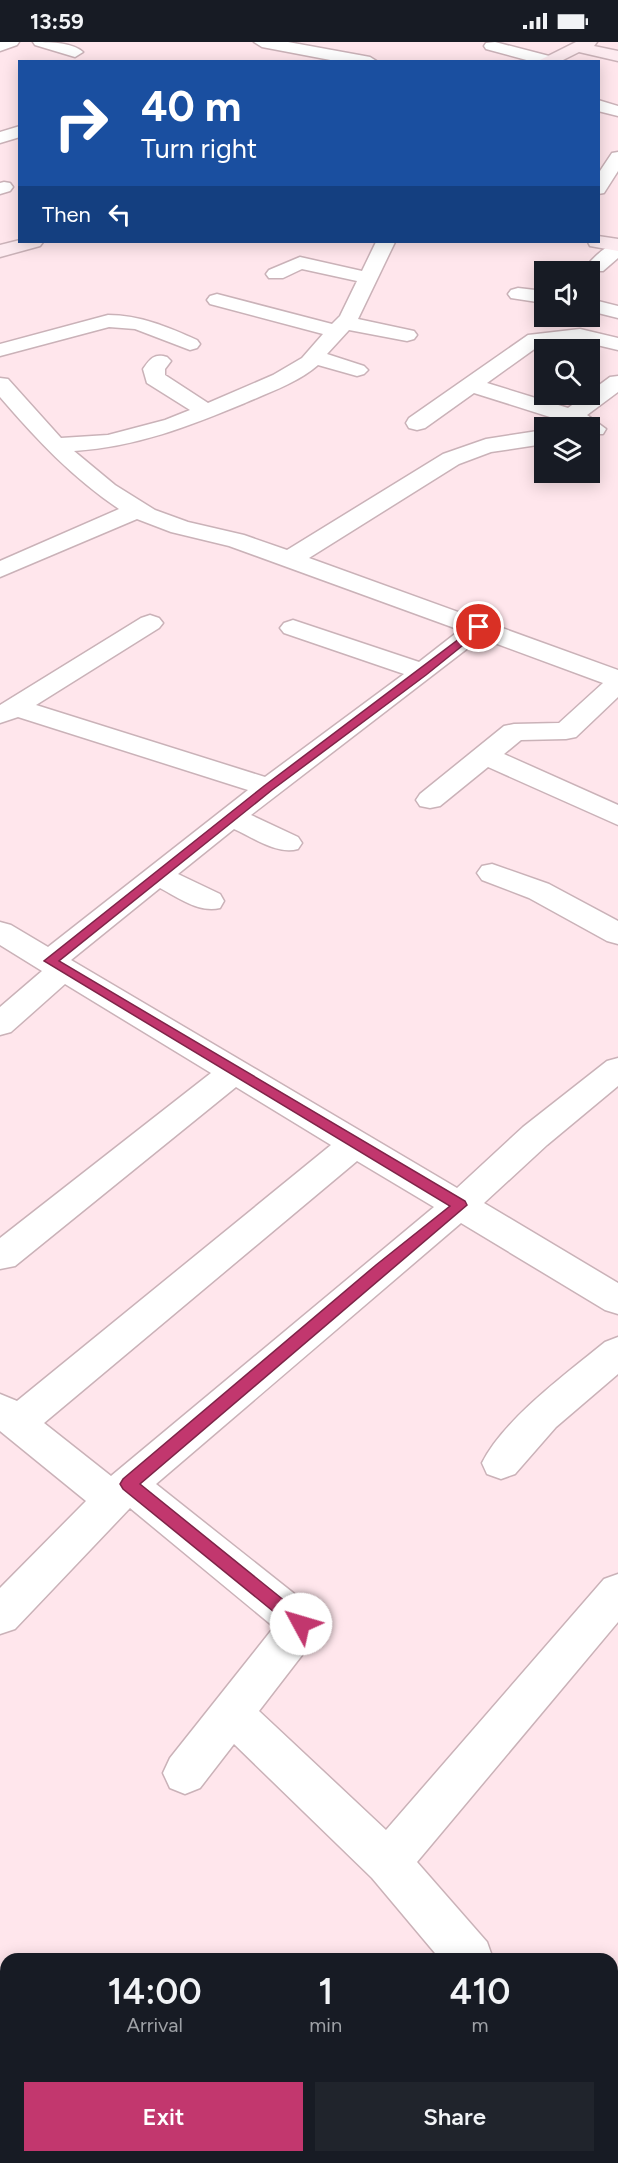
<!DOCTYPE html>
<style>
:root{--surface:#171b24;--page:#20242c;--text:#f1f3f6;--muted:#9ea1a6;--accent:#c2376e}
body{margin:0;font-family:Figtree,sans-serif;background:var(--page);color:var(--text);height:100vh;display:flex;flex-direction:column;font-size:22px;white-space:nowrap}
*{box-sizing:border-box;margin:0}
p{font-size:20px;color:var(--muted)}
.icon{flex:none;width:33px;height:33px;fill:none;stroke:currentColor;stroke-width:2;stroke-linecap:round;stroke-linejoin:round}
.map{position:relative;flex:1;overflow:hidden}
.details{position:absolute;left:0px;top:1911px;width:618px;height:210px;display:flex;flex-direction:column;background:var(--surface);border-radius:18px 18px 0 0;box-shadow:0 3px 15px #0003}
.details>*{flex:none}
.banner{position:absolute;left:18px;top:18px;width:582px;height:183px;border-radius:0px;box-shadow:0 3px 15px #0003;background:#1a4fa0;color:#fff;overflow:hidden}
.controls{position:absolute;left:534px;top:219px;display:grid;gap:12px}
.controls a{display:grid;place-items:center;width:66px;height:66px;border-radius:0px;background:var(--surface);box-shadow:0 3px 15px #0003;font-size:30px}
.pin{position:absolute;display:grid;place-items:center;width:51px;height:51px;color:#fff;margin:-26px;border:3px solid #fff;border-radius:50%;box-shadow:0 2px 6px #0007}
.me{position:absolute;width:66px;margin:-33px;rotate:309deg;stroke-linejoin:round;filter:drop-shadow(0 0 4px #0008)}
.turn{display:flex;align-items:center;gap:21px;height:126px;padding:0 24px;font-size:27px}
.turn .icon{width:78px;height:78px;stroke-width:2.5}
.turn b{display:block;font-size:42px;line-height:51px}
.then{display:flex;align-items:center;height:57px;padding:0 24px;background:#0003;gap:12px;font-size:22px}
.eta{display:flex;justify-content:space-evenly;align-items:center;height:102px;text-align:center}
.eta b{font-size:36px;font-weight:600;line-height:42px}
.cta{display:flex;gap:12px;margin-top:auto;padding:12px 24px}
.cta a{flex:1;height:69px;border-radius:0px;background:var(--accent);color:#fff;font-size:24px;font-weight:600;line-height:69px;text-align:center}
.cta a+a{background:var(--page);color:var(--text)}
.status{display:flex;justify-content:space-between;align-items:center;height:42px;padding:0 30px;background:var(--surface);direction:ltr}
.status svg{height:16px;fill:currentColor}
.map>svg:first-child{display:block}
.lines{fill:none;stroke-linecap:round;stroke-linejoin:round}
.street-casing{stroke:#cab2b8;stroke-width:3}
.secondary-casing{stroke:#cab2b8;stroke-width:3}
.street{fill:#fff;fill-rule:evenodd}
.secondary{fill:#fdebf0;fill-rule:evenodd}
.route{fill:#c2376e;stroke:#7e2448;stroke-width:1.5}
</style>
<div class="status"><b>13:59</b><svg viewBox="0 0 49 12"><path d="M0 12V9h3v3zM5 12V6h3v6zM10 12V3h3v9zM15 12V0h3v12zM26 1h20v11H26zM47 4h2v5h-2z"/></svg></div>
<div class="map">
<svg width="618" height="2121" viewBox="0 0 618 2121">
<rect width="100%" height="100%" fill="#ffe6ec"/>
<g class="lines">
<defs>
<path id="street" d="M 0,0 L 19,0 L 17,3 L 0,9 Z
M 33,0 C 48,0 72,0 83,10 L 75,15 L 35,3 Z
M 254,0 L 288,0 L 370,15 L 378,20 L 341,20 L 262,5 Z
M 495,0 L 553,15 L 555,18 L 534,20 L 486,7 L 484,4 L 486,1 Z
M 598,58 L 618,64 L 618,74 L 598,69 Z
M 20,84 L 20,95 L 0,101 L 0,90 Z
M 618,110 L 618,129 L 604,151 L 598,152 L 598,132 L 612,111 Z
M 4,140 L 10,141 L 13,145 L 10,149 L 0,152 L 0,141 Z
M 376,200 L 395,200 L 358,277 L 414,289 L 417,293 L 414,297 L 407,299 L 349,288 L 327,312 L 364,324 L 368,328 L 364,332 L 357,334 L 318,323 C 297,341 270,350 245,361 C 189,384 137,405 74,409 L 115,443 L 155,468 L 188,480 L 244,493 L 287,508 L 443,412 L 486,397 L 544,388 L 544,402 L 491,410 L 459,422 L 309,516 L 618,628 L 618,655 L 576,695 L 566,697 L 521,698 L 504,712 L 618,763 L 618,783 L 488,725 L 440,764 L 430,766 L 420,764 L 416,758 L 420,752 L 504,684 L 514,682 L 559,681 L 603,641 L 481,596 L 251,773 L 298,795 L 302,801 L 298,807 C 277,813 254,796 234,787 L 178,832 L 220,852 L 224,859 L 220,866 C 199,871 179,856 160,846 L 71,918 L 457,1146 L 523,1085 L 607,1019 L 618,1016 L 618,1044 L 547,1103 L 484,1161 L 618,1241 L 618,1272 L 605,1268 L 461,1181 L 156,1442 L 316,1569 L 322,1582 L 316,1595 L 259,1669 L 386,1788 L 604,1537 L 618,1532 L 618,1580 L 417,1820 L 487,1900 L 493,1917 L 440,1917 L 372,1836 L 234,1702 L 200,1746 L 185,1752 L 170,1746 L 163,1731 L 170,1716 L 274,1585 L 130,1466 L 15,1587 L 0,1592 L 0,1546 L 86,1459 L 0,1389 L 0,1352 L 17,1359 L 331,1103 L 236,1045 L 15,1224 L 0,1227 L 0,1196 L 211,1031 L 65,942 L 11,990 L 0,993 L 0,965 L 42,929 L 0,903 L 0,880 L 11,883 L 48,905 L 248,748 L 18,675 L 0,681 L 0,663 L 141,576 L 150,573 L 159,576 L 163,581 L 159,586 L 36,663 L 265,735 L 404,632 L 284,591 L 280,586 L 284,581 L 293,578 L 419,620 L 460,588 L 229,504 L 171,490 L 137,477 L 0,535 L 0,519 L 119,467 C 73,436 36,397 0,355 L 0,336 L 8,337 L 61,396 L 108,393 L 165,378 L 190,368 L 147,341 L 143,327 C 150,317 154,311 167,315 L 171,319 L 165,327 L 165,333 L 208,361 L 273,333 L 302,316 L 323,292 L 210,262 L 207,258 L 210,254 L 217,252 L 332,282 L 340,274 L 357,239 L 302,227 L 283,236 L 269,236 L 266,232 L 269,228 L 300,215 L 362,229 ZM 357,1119 L 434,1165 L 111,1434 L 44,1381 Z
M 618,200 L 618,216 L 603,229 L 589,229 L 586,225 C 593,215 607,203 618,200 Z
M 518,246 L 544,249 L 544,261 L 511,256 L 508,252 L 511,248 Z
M 590,257 L 618,264 L 618,276 L 590,269 Z
M 108,273 C 140,273 168,285 197,298 L 200,302 L 197,306 L 190,308 L 135,287 L 109,285 L 0,314 L 0,302 Z
M 580,287 L 618,296 L 618,308 L 580,299 L 540,303 L 487,341 L 568,366 L 610,335 L 618,334 L 618,350 L 587,373 L 606,387 L 603,392 L 590,392 L 590,386 L 577,386 L 569,381 L 474,351 L 425,386 L 417,388 L 409,386 L 406,381 L 409,376 L 528,293 Z
M 492,822 L 549,842 L 618,879 L 618,902 L 607,899 L 529,856 L 482,838 L 477,831 L 482,824 Z
M 618,1295 L 618,1332 L 556,1385 L 515,1432 L 501,1437 L 487,1432 L 482,1421 C 503,1378 567,1331 605,1300 Z
M 612,2061 L 618,2064 L 618,2118 L 611,2115 Z
M 6,2091 L 6,2115 L 33,2115 L 31,2121 L 0,2121 L 0,2093 Z"/>
<path id="secondary" d="M 576,0 L 597,0 L 594,4 L 618,9 L 618,19 L 579,10 L 559,20 L 536,20 Z
M 598,194 L 618,197 L 618,209 L 590,204 L 588,200 L 598,200 Z
M 20,198 L 43,200 L 40,204 L 0,215 L 0,203 Z"/>
</defs>
<use href="#street" class="street-casing"/>
<use href="#secondary" class="secondary-casing"/>
<use href="#street" class="street"/>
<use href="#secondary" class="secondary"/>
</g>
<path class="route" d="M 479,582 L 484,585 L 483,587 L 426,633 L 272,748 L 59,919 L 465,1159 L 467,1163 L 140,1442 L 307,1577 L 309,1582 L 307,1587 L 301,1590 L 295,1587 L 123,1447 L 120,1442 L 123,1437 L 376,1223 L 450,1164 L 44,919 L 264,744 Z"/>
</svg>
<div class="controls">
<a><svg class="icon" aria-label="sound" viewBox="0 0 24 24"><path d="M4 9h4l5-4v14l-5-4H4zM17 9q2 3 0 6"/></svg></a>
<a><svg class="icon" aria-label="search" viewBox="0 0 24 24"><circle cx="10" cy="10" r="6"/><path d="M15 15l6 6"/></svg></a>
<a><svg class="icon" aria-label="layers" viewBox="0 0 24 24"><path d="M12 4l9 5-9 5-9-5zM3 14l9 5 9-5"/></svg></a>
</div>
<div class="pin" style="left:479px;top:585px;background:#d93025"><svg class="icon" aria-label="arrive" viewBox="0 0 24 24"><path d="M6 21V4h12l-3 4 3 4H6"/></svg></div>
<svg class="me" style="left:301px;top:1582px" viewBox="-20 -20 40 40"><circle r="19" fill="#fff"/><path d="M0-13L10 11 0 6-10 11z" fill="#c2376e"/></svg>
<div class="banner">
<div class="turn"><svg class="icon" aria-label="right" viewBox="0 0 24 24"><path d="M7 20v-9h11M14 6l5 5-5 5"/></svg><div><b>40 m</b>Turn right</div></div>
<div class="then">Then<svg class="icon" aria-label="left" viewBox="0 0 24 24"><path d="M17 20v-9H6M10 6l-5 5 5 5"/></svg></div>
</div>
<section class="details">
<div class="eta">
<div><b>14:00</b><p>Arrival</p></div>
<div><b>1</b><p>min</p></div>
<div><b>410</b><p>m</p></div>
</div>
<div class="cta"><a>Exit</a><a>Share</a></div>
</section>
</div>
